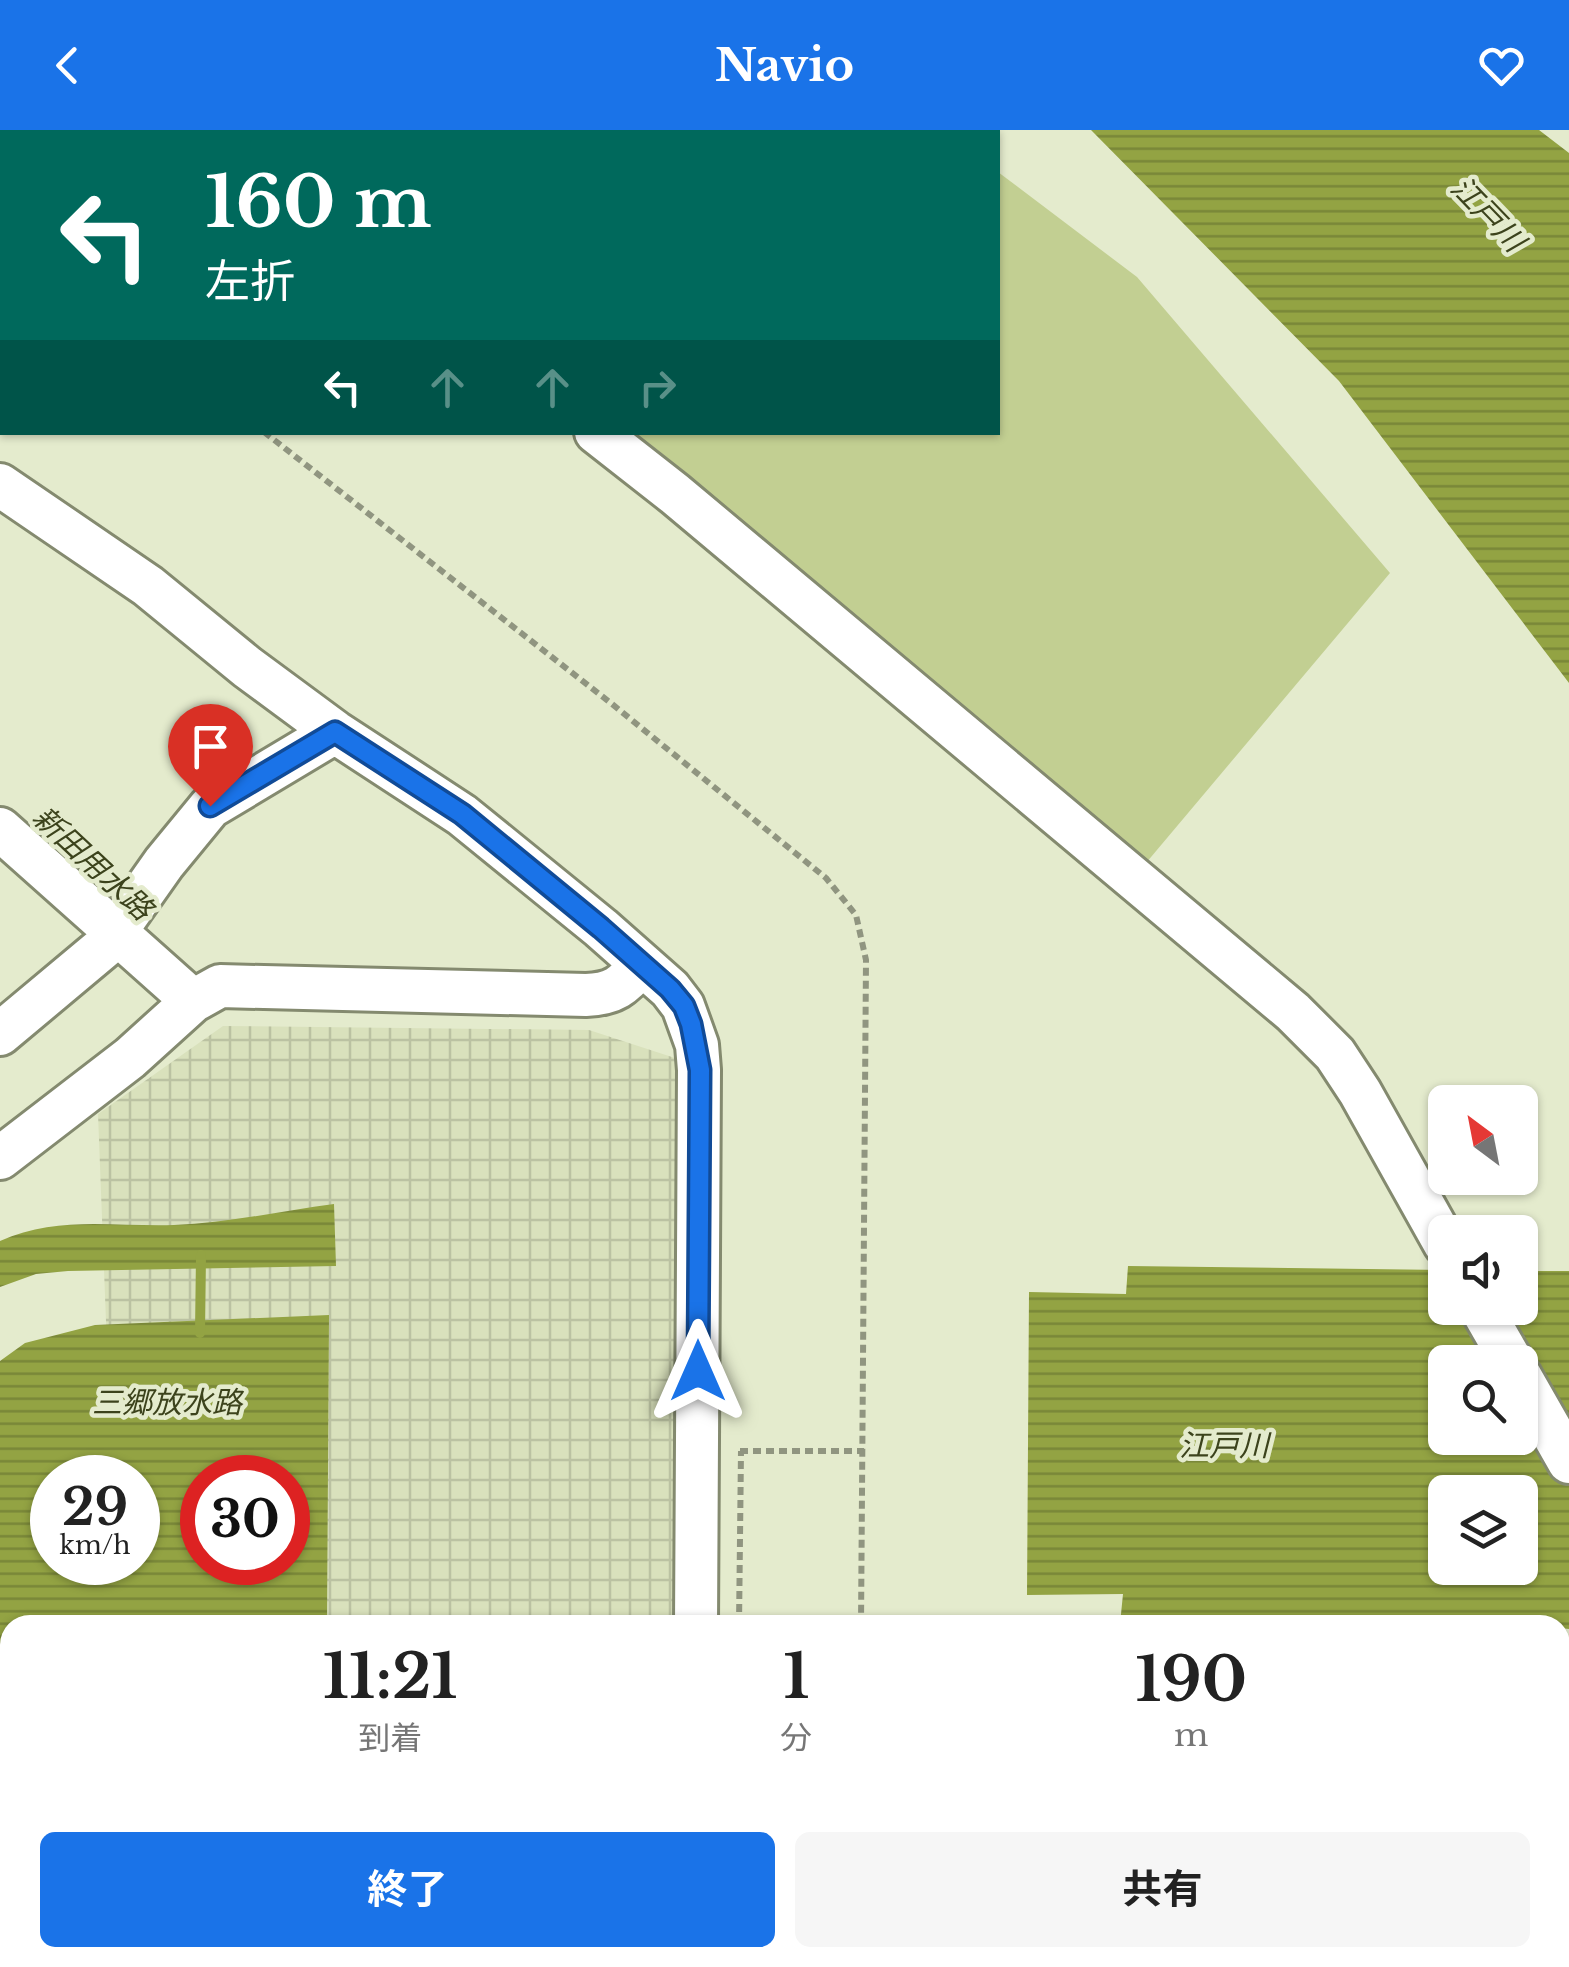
<!DOCTYPE html>
<html lang="ja">
<meta charset="utf-8">
<style>
:root{--surface:#fff;--page:#f6f6f6;--text:#222;--muted:#767676;--accent:#1a73e8}
body{margin:0;font-family:"Libre Baskerville","Noto Sans JP",serif;background:var(--page);color:var(--text);height:100vh;display:flex;flex-direction:column;font-size:38px;white-space:nowrap}
*{box-sizing:border-box;margin:0}
p{font-size:32px;color:var(--muted)}
.icon{flex:none;width:55px;height:55px;fill:none;stroke:currentColor;stroke-width:2;stroke-linecap:round;stroke-linejoin:round}
.map{position:relative;flex:1;overflow:hidden}
.panel{position:absolute;left:0px;top:1485px;width:1570px;height:352px;display:flex;flex-direction:column;background:var(--surface);border-radius:30px 30px 0 0;box-shadow:0 2px 8px #0004}
.panel>*{flex:none}
.hud{position:absolute;left:0px;top:0px;width:1000px;height:305px;box-shadow:0 2px 8px #0004;background:#00695c;color:#fff;overflow:hidden}
.needle{width:65px;rotate:328deg}
.tools{position:absolute;left:1428px;top:955px;display:grid;gap:20px}
.tools a{display:grid;place-items:center;width:110px;height:110px;border-radius:15px;background:var(--surface);box-shadow:0 2px 8px #0004;font-size:50px}
.speed{position:absolute;left:30px;top:1325px;display:flex;gap:20px;font-size:50px;font-weight:700;text-align:center}
.speed>*{display:grid;place-content:center;width:130px;height:130px;border-radius:50%;background:var(--surface);box-shadow:0 2px 8px #0004;line-height:1}
.speed small{font-size:25px;font-weight:400}
.speed .limit{border:15px solid #d22;background:#fff;color:#111}
.pin{position:absolute;display:grid;place-items:center;width:85px;height:85px;color:#fff;margin:-102px -42px;border-radius:50% 50% 50% 0;rotate:-45deg;box-shadow:0 0 10px #0007}
.pin .icon{rotate:45deg}
.me{position:absolute;width:110px;margin:-55px;rotate:0deg;stroke-linejoin:round;filter:drop-shadow(0 0 8px #0008)}
.turn{display:flex;align-items:center;gap:35px;height:210px;padding:0 40px;font-size:45px}
.turn .icon{width:130px;height:130px;stroke-width:2.5}
.turn b{display:block;font-size:70px;line-height:85px}
.lanes{display:flex;align-items:center;height:95px;padding:0 40px;background:#0003;justify-content:center;gap:50px;direction:ltr}
.lanes .off{opacity:.35}
.eta{display:flex;justify-content:space-evenly;align-items:center;height:170px;text-align:center}
.eta b{font-size:60px;font-weight:700;line-height:70px}
.action{display:flex;gap:20px;margin-top:auto;padding:20px 40px}
.action a{flex:1;height:115px;border-radius:15px;background:var(--accent);color:#fff;font-size:40px;font-weight:700;line-height:115px;text-align:center}
.action a+a{background:var(--page);color:var(--text)}
header{display:flex;justify-content:space-between;align-items:center;height:130px;padding:0 40px;background:var(--accent);color:#fff;font-size:45px;font-weight:700}
.map>svg:first-child{display:block}
.industrial{fill:url(#industrial-grid);fill-rule:evenodd}
.grass{fill:#c2cf92}
.water{fill:url(#water-rules);fill-rule:evenodd}
.lines{fill:none;stroke-linecap:round;stroke-linejoin:round}
.stream{stroke:#93a343;stroke-width:10}
.minor-casing{stroke:#848a6f;stroke-width:48}
.path{stroke:#909580;stroke-width:6;stroke-dasharray:8 5;stroke-linecap:butt}
.minor{stroke:#fff;stroke-width:42}
.route-casing{stroke:#114b97;stroke-width:25}
.route{stroke:#1a73e8;stroke-width:18}
.labels{text-anchor:middle;dominant-baseline:central;stroke-width:9;stroke-linejoin:round;paint-order:stroke}
.water-label{font-size:30px;font-style:italic;fill:#3c431c;stroke:#e4ebcd}
</style>
<header><svg class="icon" aria-label="back" viewBox="0 0 24 24"><path d="M15 5l-7 7 7 7"/></svg>Navio<svg class="icon" aria-label="heart" viewBox="0 0 24 24"><path d="M12 20l-8-8c-3-5 5-10 8-4 3-6 11-1 8 4z"/></svg></header>
<div class="map">
<svg width="1569" height="1837" viewBox="0 0 1569 1837">
<defs>
<pattern id="industrial-grid" width="8" height="8" patternUnits="userSpaceOnUse" patternTransform="scale(2.5)"><rect width="8" height="8" fill="#d9e1bc"/><path d="M0 4h8M4 0v8" fill="none" stroke="#bbc2a2"/></pattern>
<pattern id="water-rules" width="6" height="5" patternUnits="userSpaceOnUse" patternTransform="scale(2.5)"><rect width="6" height="5" fill="#93a343"/><path d="M0 2.5h6" fill="none" stroke="#798638"/></pattern>
</defs>
<rect width="100%" height="100%" fill="#e4ebcd"/>
<path class="industrial" d="M 223,896 L 589,900 L 675,928 L 682,1085 L 675,1495 L 118,1495 L 138,1432 L 138,1348 L 112,1347 L 98,984 ZM 202,1348 L 288,1348 L 288,1432 L 202,1432 Z
M 217,1828 L 533,1828 L 521,1837 L 224,1837 Z"/>
<path class="grass" d="M 265,0 L 941,0 L 945,2 L 268,2 Z
M 998,42 L 1137,147 L 1390,443 L 1146,733 L 629,303 L 998,302 Z"/>
<path class="water" d="M 1091,0 L 1539,0 L 1569,23 L 1569,553 L 1339,251 Z
M 334,1074 L 336,1136 L 68,1141 L 36,1144 L 0,1157 L 0,1111 C 57,1085 114,1097 174,1095 C 227,1093 281,1081 334,1074 Z
M 1128,1136 L 1445,1140 L 1445,1178 L 1520,1178 L 1520,1141 L 1569,1141 L 1569,1499 L 1560,1498 L 1560,1495 L 1120,1494 L 1123,1464 L 1027,1465 L 1029,1162 L 1126,1164 ZM 1445,1232 L 1520,1232 L 1520,1308 L 1445,1308 ZM 1445,1362 L 1520,1362 L 1520,1438 L 1445,1438 Z
M 329,1185 L 327,1495 L 10,1495 L 10,1539 L 0,1547 L 0,1231 L 25,1213 L 95,1195 ZM 52,1348 L 138,1348 L 138,1432 L 52,1432 ZM 202,1348 L 288,1348 L 288,1432 L 202,1432 Z"/>
<g class="lines">
<path class="stream" d="M 200,1203 L 201,1125
M 711,1828 L 720,1837"/>
<defs>
<path id="minor" d="M 10,0 L 16,2
M 228,0 L 231,2
M 596,302 L 675,364 L 1293,882 L 1335,924 L 1360,962 L 1445,1114
M 0,355 L 148,456 L 247,537 L 335,602 L 462,685 L 601,798 L 670,859 L 683,876 L 697,915 L 699,940 L 696,1495
M 0,699 L 193,871
M 114,804 L 164,733 L 210,677 L 335,602
M 0,904 L 117,806
M 0,1028 L 130,928 L 193,871 L 220,856 L 586,865 C 614,864 623,856 641,835
M 1481,1178 L 1512,1232
M 1520,1246 L 1569,1332
M 793,1828 L 804,1837
M 566,1837 L 577,1828"/>
</defs>
<use href="#minor" class="minor-casing"/>
<path class="path" d="M 0,106 L 2,108
M 264,302 L 612,574 L 826,748 L 856,785 L 866,830 L 861,1495
M 740,1321 L 864,1321
M 739,1495 L 741,1321
M 1560,1798 L 1569,1803"/>
<use href="#minor" class="minor"/>
</g>
<g class="lines">
<defs>
<path id="route" d="M 210,676 L 335,602 L 462,684 L 601,798 L 670,859 L 684,876 L 691,894 L 700,940 L 698,1241"/>
</defs>
<use href="#route" class="route-casing"/>
<use href="#route" class="route"/>
</g>
<g class="labels">
<g class="water-label">
<text transform="translate(1488 84) rotate(46)">江戸川</text>
<text transform="translate(93 733) rotate(43)">新田用水路</text>
<text x="167" y="1272">三郷放水路</text>
<text x="1224" y="1315">江戸川</text>
</g>
</g>
</svg>
<div class="tools">
<a><svg class="needle" viewBox="-14 -14 28 28"><path d="M0-13l5 13h-10z" fill="#e53935"/><path d="M0 13l5-13h-10z" fill="#767676"/></svg></a>
<a><svg class="icon" aria-label="sound" viewBox="0 0 24 24"><path d="M4 9h4l5-4v14l-5-4H4zM17 9q2 3 0 6"/></svg></a>
<a><svg class="icon" aria-label="search" viewBox="0 0 24 24"><circle cx="10" cy="10" r="6"/><path d="M15 15l6 6"/></svg></a>
<a><svg class="icon" aria-label="layers" viewBox="0 0 24 24"><path d="M12 4l9 5-9 5-9-5zM3 14l9 5 9-5"/></svg></a>
</div>
<div class="speed"><div>29<small>km/h</small></div><div class="limit">30</div></div>
<div class="pin" style="left:210px;top:676px;background:#d93025"><svg class="icon" aria-label="arrive" viewBox="0 0 24 24"><path d="M6 21V4h12l-3 4 3 4H6"/></svg></div>
<svg class="me" style="left:698px;top:1241px" viewBox="-20 -20 40 40"><path d="M0-17L14 15 0 8-14 15z" fill="#1a73e8" stroke="#fff" stroke-width="4"/></svg>
<div class="hud">
<div class="turn"><svg class="icon" aria-label="left" viewBox="0 0 24 24"><path d="M17 20v-9H6M10 6l-5 5 5 5"/></svg><div><b>160 m</b>左折</div></div>
<div class="lanes"><svg class="icon" aria-label="left" viewBox="0 0 24 24"><path d="M17 20v-9H6M10 6l-5 5 5 5"/></svg><svg class="icon off" aria-label="ahead" viewBox="0 0 24 24"><path d="M12 20V5M6 11l6-6 6 6"/></svg><svg class="icon off" aria-label="ahead" viewBox="0 0 24 24"><path d="M12 20V5M6 11l6-6 6 6"/></svg><svg class="icon off" aria-label="right" viewBox="0 0 24 24"><path d="M7 20v-9h11M14 6l5 5-5 5"/></svg></div>
</div>
<section class="panel">
<div class="eta">
<div><b>11:21</b><p>到着</p></div>
<div><b>1</b><p>分</p></div>
<div><b>190</b><p>m</p></div>
</div>
<div class="action"><a>終了</a><a>共有</a></div>
</section>
</div>
